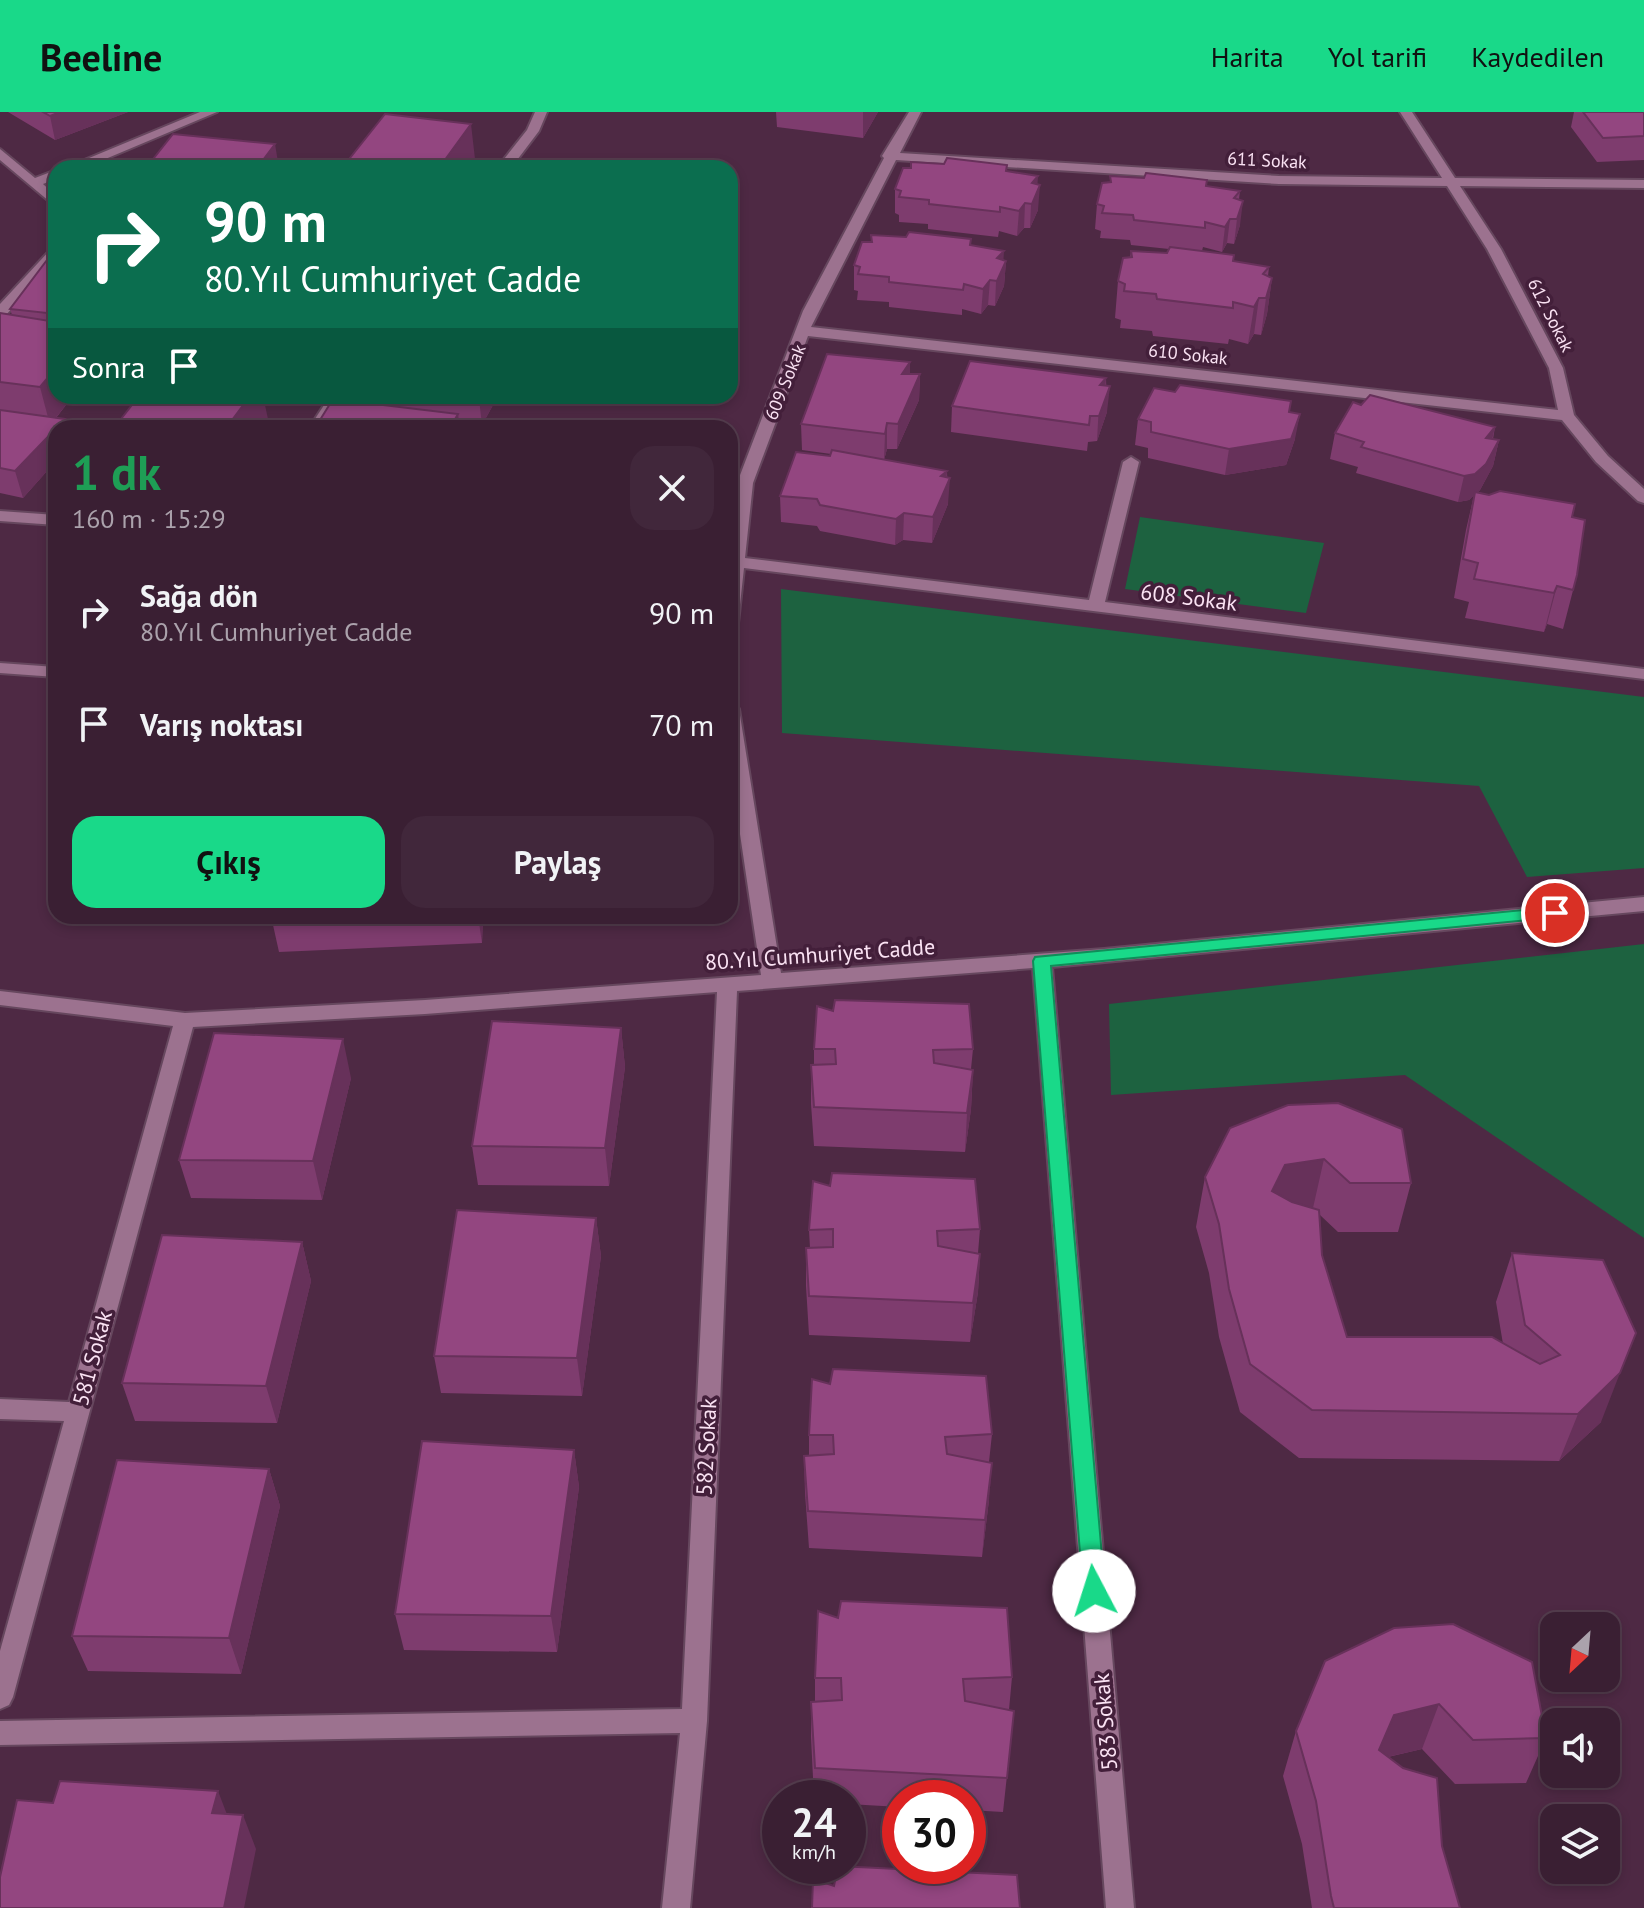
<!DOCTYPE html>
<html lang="tr">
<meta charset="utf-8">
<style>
:root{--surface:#3a1f33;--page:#41273b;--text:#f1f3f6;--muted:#aba2ac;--line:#543d4e;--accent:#19d989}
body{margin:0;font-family:"PT Sans",sans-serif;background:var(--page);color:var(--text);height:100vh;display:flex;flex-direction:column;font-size:30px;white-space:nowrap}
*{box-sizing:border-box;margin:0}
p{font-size:26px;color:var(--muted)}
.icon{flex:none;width:44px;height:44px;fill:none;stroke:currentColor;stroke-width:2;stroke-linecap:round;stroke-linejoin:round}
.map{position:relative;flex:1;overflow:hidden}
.details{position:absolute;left:48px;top:308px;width:690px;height:504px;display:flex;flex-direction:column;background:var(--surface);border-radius:24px;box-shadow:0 4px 12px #0003,0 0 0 2px var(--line)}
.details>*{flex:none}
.guide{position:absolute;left:48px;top:48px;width:690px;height:244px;border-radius:24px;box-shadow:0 4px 12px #0003,0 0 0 2px var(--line);background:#0b6e4f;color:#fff;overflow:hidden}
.needle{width:52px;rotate:206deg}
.tools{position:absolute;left:1540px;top:1500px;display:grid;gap:16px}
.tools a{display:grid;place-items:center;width:80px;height:80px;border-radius:16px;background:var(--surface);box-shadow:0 4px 12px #0003,0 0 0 2px var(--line);font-size:40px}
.speed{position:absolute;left:762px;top:1668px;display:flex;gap:16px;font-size:40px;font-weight:700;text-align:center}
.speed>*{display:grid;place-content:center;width:104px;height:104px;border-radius:50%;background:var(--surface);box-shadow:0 4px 12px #0003,0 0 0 2px var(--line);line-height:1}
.speed small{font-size:20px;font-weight:400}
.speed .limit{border:12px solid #d22;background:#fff;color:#111}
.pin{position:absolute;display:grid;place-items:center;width:68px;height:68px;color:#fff;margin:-34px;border:4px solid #fff;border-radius:50%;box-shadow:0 2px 8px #0007}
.me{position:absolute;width:88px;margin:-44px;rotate:355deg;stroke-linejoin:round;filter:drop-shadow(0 0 6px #0008)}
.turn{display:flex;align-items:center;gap:28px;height:168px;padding:0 24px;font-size:36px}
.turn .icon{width:104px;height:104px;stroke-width:2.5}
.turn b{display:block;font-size:56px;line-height:68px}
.then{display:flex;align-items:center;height:76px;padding:0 24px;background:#0003;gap:16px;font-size:30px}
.round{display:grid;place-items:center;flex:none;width:84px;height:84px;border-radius:24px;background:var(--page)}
.overview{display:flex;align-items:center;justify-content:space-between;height:136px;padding:0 24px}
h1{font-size:48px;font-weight:700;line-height:60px;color:#1e9e55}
.action{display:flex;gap:16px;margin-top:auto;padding:16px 24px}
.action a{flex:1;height:92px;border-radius:24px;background:var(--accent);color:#111;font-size:32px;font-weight:700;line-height:92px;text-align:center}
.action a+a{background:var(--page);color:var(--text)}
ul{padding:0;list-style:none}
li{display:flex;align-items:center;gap:24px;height:112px;padding:0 24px}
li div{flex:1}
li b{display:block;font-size:30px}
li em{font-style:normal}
header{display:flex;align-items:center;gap:48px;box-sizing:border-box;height:112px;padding:0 40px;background:var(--accent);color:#111}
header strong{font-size:38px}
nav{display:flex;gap:44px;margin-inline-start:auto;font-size:28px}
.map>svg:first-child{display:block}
.green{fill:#1d6240}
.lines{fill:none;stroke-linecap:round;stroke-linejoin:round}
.minor-casing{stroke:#66475e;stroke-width:4}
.minor{fill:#9c728f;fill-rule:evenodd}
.wall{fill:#7e3c6e}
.shaded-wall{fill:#67315a}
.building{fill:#934680;stroke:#67315a;stroke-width:2}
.route{fill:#19d989;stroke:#108d59;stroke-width:2}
.labels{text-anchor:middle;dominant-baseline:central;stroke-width:7;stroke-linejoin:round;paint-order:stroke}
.far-street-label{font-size:18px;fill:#fae2f3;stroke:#431f3a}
.street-label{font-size:22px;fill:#fae2f3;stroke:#431f3a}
</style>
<header>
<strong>Beeline</strong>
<nav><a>Harita</a><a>Yol tarifi</a><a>Kaydedilen</a></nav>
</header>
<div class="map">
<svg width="1644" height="1796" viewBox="0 0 1644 1796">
<rect width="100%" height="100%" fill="#4e2944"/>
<path class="green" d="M 1140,405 L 1324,431 L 1306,501 L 1125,477 Z
M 781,477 L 1644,585 L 1644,756 L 1527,765 L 1479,674 L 782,621 Z
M 1644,832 L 1644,1126 L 1405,963 L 1111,983 L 1109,892 Z"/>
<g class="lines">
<defs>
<path id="minor" d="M 200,0 L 217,0 L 84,56 L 65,56 Z
M 535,0 L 547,0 L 539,19 L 511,56 L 497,56 L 527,18 Z
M 909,0 L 921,0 L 900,41 L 1279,64 L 1442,66 L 1400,0 L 1412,0 L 1455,66 L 1644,68 L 1644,76 L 1460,74 L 1501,137 L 1563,256 L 1574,303 L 1608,344 L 1644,377 L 1644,391 L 1638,389 L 1596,350 L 1562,308 L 808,224 L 753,371 L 745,446 L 1089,488 L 1123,350 L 1131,345 L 1139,350 L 1105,490 L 1644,557 L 1644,567 L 744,456 L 738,511 L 730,516 L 730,435 L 737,371 L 803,199 L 884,46 L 882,44 ZM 896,48 L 1279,72 L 1447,74 L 1487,137 L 1549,256 L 1558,298 L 811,215 Z
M 0,37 L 35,66 L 56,58 L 56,67 L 43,72 L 56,84 L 56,95 L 0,48 Z
M 56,136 L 56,148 L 5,204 L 0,205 L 0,192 L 51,137 Z
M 330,284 L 346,284 L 325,316 L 309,316 Z
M 0,399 L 56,403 L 56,413 L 0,409 Z
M 0,551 L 56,555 L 56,565 L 0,561 Z
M 730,591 L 739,597 L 781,861 L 1104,837 L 1644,785 L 1644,799 L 1052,855 L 1134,1796 L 1106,1796 L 1033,856 L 737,879 L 707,1609 L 690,1796 L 662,1796 L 680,1621 L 0,1633 L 0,1609 L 682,1597 L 717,880 L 425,902 L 193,915 L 13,1585 L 9,1593 L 0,1597 L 0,1539 L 64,1309 L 0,1307 L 0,1287 L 69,1290 L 173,914 L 0,893 L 0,879 L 185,901 L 425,888 L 761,863 L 730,655 Z"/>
</defs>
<use href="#minor" class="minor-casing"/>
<use href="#minor" class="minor"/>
</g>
<path class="wall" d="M 8,0 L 128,0 L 55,28 Z
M 776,0 L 878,0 L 863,26 L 777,15 Z
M 1574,0 L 1644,0 L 1644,48 L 1597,50 L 1571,15 Z
M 1006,59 L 1038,73 L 1038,98 L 1030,116 L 1024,116 L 1017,124 L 999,119 L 998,125 L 928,117 L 928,112 L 899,110 L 899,103 L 895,101 L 895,77 Z
M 1110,64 L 1206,74 L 1240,79 L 1239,87 L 1240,113 L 1234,132 L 1227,131 L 1222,140 L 1203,135 L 1202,139 L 1233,149 L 1269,155 L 1268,164 L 1272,166 L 1267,202 L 1261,223 L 1254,222 L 1248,232 L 1229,227 L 1228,232 L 1153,224 L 1152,219 L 1120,216 L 1121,208 L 1115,206 L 1118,169 L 1130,145 L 1131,139 L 1167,141 L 1169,137 L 1131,133 L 1130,128 L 1100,126 L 1101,119 L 1095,117 L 1097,92 L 1110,70 Z
M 906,125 L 971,127 L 971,133 L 1006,149 L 1004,174 L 995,194 L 988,193 L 981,202 L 962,197 L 962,203 L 889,195 L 889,190 L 857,188 L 858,179 L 854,178 L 854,153 Z
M 56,145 L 56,284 L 73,284 L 56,306 L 65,307 L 67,316 L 56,316 L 56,349 L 23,386 L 0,381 L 0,201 L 12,203 L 10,197 Z
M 910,250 L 910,262 L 920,262 L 919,288 L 897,337 L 887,337 L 884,348 L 947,359 L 948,392 L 932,431 L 903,428 L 895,433 L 820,419 L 817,414 L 781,410 L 780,384 L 830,344 L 831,342 L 802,338 L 801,312 Z
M 1106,266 L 1107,300 L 1097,329 L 1088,330 L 1087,339 L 951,320 L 952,294 Z
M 1175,280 L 1290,300 L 1295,327 L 1286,353 L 1225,363 L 1148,346 L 1148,336 L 1135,333 L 1138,307 Z
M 361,284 L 498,284 L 482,313 L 459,310 L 460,316 L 315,316 L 362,290 Z
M 1361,293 L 1495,315 L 1493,327 L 1499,328 L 1493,354 L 1480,378 L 1478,380 L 1572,405 L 1577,463 L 1563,517 L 1547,512 L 1544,520 L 1465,506 L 1469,490 L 1454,486 L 1466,418 L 1474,383 L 1469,388 L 1458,390 L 1356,361 L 1358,355 L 1330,347 L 1335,321 Z
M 271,804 L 483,804 L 482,831 L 279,840 Z
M 621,916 L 625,955 L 609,1074 L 478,1073 L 472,1034 Z
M 814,937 L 973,937 L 971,957 L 973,958 L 971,997 L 965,1040 L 814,1034 L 811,992 L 811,953 L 814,953 Z
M 351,966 L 322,1088 L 191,1086 L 179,1048 Z
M 1338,991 L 1411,1071 L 1398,1120 L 1338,1120 L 1320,1103 L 1322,1143 L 1347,1225 L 1503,1232 L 1496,1190 L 1512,1141 L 1601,1310 L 1559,1349 L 1299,1346 L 1240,1300 L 1219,1225 L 1209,1161 L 1196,1115 L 1205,1065 Z
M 830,1074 L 980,1117 L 978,1141 L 980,1142 L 978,1180 L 970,1230 L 809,1223 L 806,1174 L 806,1136 L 810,1136 L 809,1118 Z
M 596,1106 L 601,1144 L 582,1284 L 441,1281 L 434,1244 Z
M 302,1130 L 311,1169 L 277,1311 L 135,1309 L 122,1271 Z
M 992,1322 L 989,1350 L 989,1388 L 982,1445 L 809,1436 L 805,1381 L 804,1344 L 809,1344 L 809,1323 Z
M 574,1338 L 579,1375 L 557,1540 L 404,1538 L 395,1502 Z
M 269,1357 L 280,1394 L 241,1562 L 88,1559 L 72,1524 Z
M 1325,1549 L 1546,1626 L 1526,1671 L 1455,1672 L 1422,1637 L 1388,1645 L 1442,1734 L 1460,1796 L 1312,1796 L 1302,1732 L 1283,1664 L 1296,1619 Z
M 1012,1565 L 1009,1598 L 1014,1599 L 1003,1700 L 968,1698 L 968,1686 L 900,1686 L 900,1695 L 848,1692 L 848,1686 L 814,1686 L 811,1625 L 811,1590 L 815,1590 L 815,1566 Z"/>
<path class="shaded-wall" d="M 60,0 L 128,0 L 55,28 L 50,4 Z
M 863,0 L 878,0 L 863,26 Z
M 471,12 L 475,47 L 468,56 L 439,56 Z
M 275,32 L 279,56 L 257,56 Z
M 1038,64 L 1037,80 L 1040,73 L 1038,98 L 1030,116 L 1032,71 Z
M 1243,89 L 1240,113 L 1234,132 L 1237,107 Z
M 1025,91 L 1024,116 L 1017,124 L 1019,99 Z
M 1230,107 L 1227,131 L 1222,140 L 1225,115 Z
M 1004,139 L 1003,155 L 1006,149 L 1004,174 L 995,194 L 997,146 Z
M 1272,166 L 1267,202 L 1261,223 L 1266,186 Z
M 990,168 L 988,193 L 981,202 L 983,177 Z
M 1259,186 L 1254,222 L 1248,232 L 1254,195 Z
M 910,250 L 910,276 L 902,262 Z
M 56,256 L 56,284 L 73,284 L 50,313 L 40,275 Z
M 920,262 L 919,288 L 897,337 L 898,312 Z
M 1106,266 L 1104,290 L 1110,274 L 1107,300 L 1097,329 L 1100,273 Z
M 250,284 L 263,284 L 268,307 L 261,316 L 226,316 Z
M 481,284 L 498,284 L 482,313 L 479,287 Z
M 458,302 L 460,316 L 450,316 Z
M 1300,302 L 1295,327 L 1286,353 L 1225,363 L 1229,337 Z
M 65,307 L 67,316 L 56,316 L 56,349 L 23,386 L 15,359 Z
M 887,311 L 887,337 L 884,348 L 885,322 Z
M 1495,315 L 1489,341 L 1486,326 Z
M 1499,328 L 1493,354 L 1480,378 L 1469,388 L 1458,390 L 1464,364 Z
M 947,359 L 946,374 L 950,366 L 948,392 L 932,431 L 933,405 L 941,364 Z
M 904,401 L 903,428 L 895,433 L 896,407 Z
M 1557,474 L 1547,512 L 1544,520 L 1554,481 Z
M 478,804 L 483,804 L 482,831 Z
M 621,916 L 625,955 L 609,1074 L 605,1036 Z
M 343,927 L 351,966 L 322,1088 L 313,1049 Z
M 973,958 L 971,997 L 965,1040 L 967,1001 Z
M 1324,1047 L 1313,1096 L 1275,1103 L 1272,1079 L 1285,1053 Z
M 596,1106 L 601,1144 L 582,1284 L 577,1246 Z
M 302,1130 L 311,1169 L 277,1311 L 266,1274 Z
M 980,1142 L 978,1180 L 970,1230 L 973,1191 Z
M 1620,1261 L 1601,1310 L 1559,1349 L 1578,1302 Z
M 574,1338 L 579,1375 L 557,1540 L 551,1504 Z
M 992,1351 L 989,1388 L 982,1445 L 985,1408 Z
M 269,1357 L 280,1394 L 241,1562 L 229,1526 Z
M 1439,1592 L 1422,1637 L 1378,1647 L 1379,1638 L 1394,1603 Z
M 218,1679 L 231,1713 L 212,1701 Z
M 243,1703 L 256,1737 L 244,1796 L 224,1796 Z"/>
<path class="building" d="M 43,0 L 60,0 L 50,4 Z
M 1583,0 L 1644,0 L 1644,24 L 1603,26 Z
M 385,2 L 471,12 L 439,56 L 342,56 Z
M 173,22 L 275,32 L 257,56 L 146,56 Z
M 947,46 L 1007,53 L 1006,59 L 1038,64 L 1032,71 L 1040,73 L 1032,92 L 1025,91 L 1019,99 L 1000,95 L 1000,100 L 929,92 L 929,88 L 899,85 L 901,79 L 895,77 L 903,56 L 911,56 L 911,50 L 944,52 Z
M 1146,61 L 1207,68 L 1206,74 L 1240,79 L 1234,86 L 1243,89 L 1237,107 L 1230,107 L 1225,115 L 1205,110 L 1205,116 L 1134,108 L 1133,103 L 1102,101 L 1104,94 L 1097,92 L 1102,71 L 1111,70 L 1110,64 L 1144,66 Z
M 909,120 L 971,127 L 970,133 L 1004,139 L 997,146 L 1006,149 L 997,169 L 990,168 L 983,177 L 964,172 L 963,178 L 889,170 L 889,165 L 858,162 L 860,155 L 854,153 L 862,130 L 872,130 L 871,123 L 906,125 Z
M 1170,135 L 1234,143 L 1233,149 L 1269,155 L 1263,162 L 1272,166 L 1266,186 L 1259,186 L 1254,195 L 1233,190 L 1233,196 L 1157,187 L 1156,182 L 1124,179 L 1125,172 L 1118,169 L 1123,146 L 1132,145 L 1131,139 L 1167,141 Z
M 50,144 L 56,145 L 56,202 L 10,197 Z
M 0,201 L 56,210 L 56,256 L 40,275 L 0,270 Z
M 827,242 L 910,250 L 902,262 L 920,262 L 898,312 L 887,311 L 885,322 L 801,312 Z
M 970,249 L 1106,266 L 1100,273 L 1110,274 L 1099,304 L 1090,304 L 1089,313 L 952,294 Z
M 1180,273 L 1291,289 L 1289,300 L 1300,302 L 1291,327 L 1229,337 L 1151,320 L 1151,310 L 1138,307 L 1154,276 L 1175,280 Z
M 1370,283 L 1495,315 L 1486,326 L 1499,328 L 1486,352 L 1475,362 L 1464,364 L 1361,335 L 1364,330 L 1335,321 L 1353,290 L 1361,293 Z
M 139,284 L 250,284 L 226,316 L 114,316 Z
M 456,284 L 481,284 L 479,287 Z
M 333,287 L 458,302 L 450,316 L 315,316 Z
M 0,298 L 65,307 L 15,359 L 0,356 Z
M 832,338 L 947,359 L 941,364 L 950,366 L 933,405 L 904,401 L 896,407 L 820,393 L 817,387 L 780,384 L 796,340 L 830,344 Z
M 1500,379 L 1575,392 L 1572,405 L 1585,408 L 1577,463 L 1573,478 L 1557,474 L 1554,481 L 1474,467 L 1478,451 L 1463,447 L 1475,380 L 1489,383 Z
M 835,888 L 969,892 L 973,937 L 933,938 L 934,951 L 973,958 L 967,1001 L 814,995 L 811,953 L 836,952 L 835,937 L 814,937 L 817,894 L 833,899 Z
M 492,909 L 621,916 L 605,1036 L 472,1034 Z
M 214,921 L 343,927 L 313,1049 L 179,1048 Z
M 1338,991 L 1402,1017 L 1411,1071 L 1350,1071 L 1324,1047 L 1285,1053 L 1272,1079 L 1292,1090 L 1319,1098 L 1322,1143 L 1347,1225 L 1492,1225 L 1540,1252 L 1560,1243 L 1525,1213 L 1512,1141 L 1603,1148 L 1636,1221 L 1620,1261 L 1578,1302 L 1312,1298 L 1250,1252 L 1229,1177 L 1219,1112 L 1205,1065 L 1230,1016 L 1288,993 Z
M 832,1061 L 975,1067 L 980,1117 L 937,1119 L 938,1134 L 980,1142 L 973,1191 L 809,1184 L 806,1136 L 833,1135 L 833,1117 L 809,1118 L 813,1069 L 830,1074 Z
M 457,1098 L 596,1106 L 577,1246 L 434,1244 Z
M 162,1123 L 302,1130 L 266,1274 L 122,1271 Z
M 833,1257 L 986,1264 L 992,1322 L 945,1325 L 947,1342 L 992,1351 L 985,1408 L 808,1399 L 804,1344 L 834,1342 L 833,1323 L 809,1323 L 812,1267 L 830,1272 Z
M 422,1329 L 574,1338 L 551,1504 L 395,1502 Z
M 117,1348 L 269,1357 L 229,1526 L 72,1524 Z
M 841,1489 L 1007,1496 L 1012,1565 L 963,1567 L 965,1589 L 1014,1599 L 1007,1666 L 815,1656 L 811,1590 L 842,1588 L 841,1566 L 815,1566 L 818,1499 L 838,1506 Z
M 1453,1512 L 1532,1550 L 1546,1626 L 1473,1628 L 1439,1592 L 1394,1603 L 1379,1638 L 1403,1656 L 1437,1666 L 1442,1734 L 1460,1796 L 1334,1796 L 1331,1784 L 1316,1689 L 1296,1619 L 1325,1549 L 1394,1516 Z
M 60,1669 L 218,1679 L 212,1701 L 243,1703 L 224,1796 L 0,1796 L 0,1765 L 17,1688 L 53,1691 Z
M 838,1754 L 1017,1763 L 1020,1796 L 812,1796 L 813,1767 L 834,1774 Z"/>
<path class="route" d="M 1555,795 L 1563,801 L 1561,805 L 1051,854 L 1105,1479 L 1102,1486 L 1094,1489 L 1086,1486 L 1083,1479 L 1033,849 L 1035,845 Z"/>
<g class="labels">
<g class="far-street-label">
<text transform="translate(1267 48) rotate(3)">611 Sokak</text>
<text transform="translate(1551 203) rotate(63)">612 Sokak</text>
<text transform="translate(1188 242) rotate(6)">610 Sokak</text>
<text transform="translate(785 270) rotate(-68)">609 Sokak</text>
</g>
<g class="street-label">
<text transform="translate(1189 485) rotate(7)">608 Sokak</text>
<text transform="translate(820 842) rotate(-4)">80.Yıl Cumhuriyet Cadde</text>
<text transform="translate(92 1246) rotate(-75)">581 Sokak</text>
<text transform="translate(706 1335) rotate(-87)">582 Sokak</text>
<text transform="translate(1105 1610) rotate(-95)">583 Sokak</text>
</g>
</g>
</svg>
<div class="tools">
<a><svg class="needle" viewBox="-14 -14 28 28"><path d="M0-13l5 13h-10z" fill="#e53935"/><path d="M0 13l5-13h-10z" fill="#aba2ac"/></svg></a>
<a><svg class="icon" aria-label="sound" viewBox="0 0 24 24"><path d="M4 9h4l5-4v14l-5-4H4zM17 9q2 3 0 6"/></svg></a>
<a><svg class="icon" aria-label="layers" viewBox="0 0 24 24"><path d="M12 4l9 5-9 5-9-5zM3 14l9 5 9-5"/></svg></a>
</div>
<div class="speed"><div>24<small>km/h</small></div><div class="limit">30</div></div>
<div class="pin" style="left:1555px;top:801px;background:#d93025"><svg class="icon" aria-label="arrive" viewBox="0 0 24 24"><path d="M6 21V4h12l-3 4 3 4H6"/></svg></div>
<svg class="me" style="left:1094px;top:1479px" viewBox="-20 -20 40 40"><circle r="19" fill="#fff"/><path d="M0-13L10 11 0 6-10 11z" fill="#19d989"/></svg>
<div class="guide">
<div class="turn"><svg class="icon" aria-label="right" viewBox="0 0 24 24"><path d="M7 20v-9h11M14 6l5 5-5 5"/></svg><div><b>90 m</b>80.Yıl Cumhuriyet Cadde</div></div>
<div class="then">Sonra<svg class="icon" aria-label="arrive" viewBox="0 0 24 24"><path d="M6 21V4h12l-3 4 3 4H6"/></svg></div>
</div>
<section class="details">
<div class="overview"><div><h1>1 dk</h1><p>160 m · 15:29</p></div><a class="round"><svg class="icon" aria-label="close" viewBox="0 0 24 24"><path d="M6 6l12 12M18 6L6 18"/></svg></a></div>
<ul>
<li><svg class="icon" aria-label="right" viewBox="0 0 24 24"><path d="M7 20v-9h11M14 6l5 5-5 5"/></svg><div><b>Sağa dön</b><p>80.Yıl Cumhuriyet Cadde</p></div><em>90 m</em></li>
<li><svg class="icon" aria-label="arrive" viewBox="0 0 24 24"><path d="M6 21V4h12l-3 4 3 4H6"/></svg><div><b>Varış noktası</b></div><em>70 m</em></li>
</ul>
<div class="action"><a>Çıkış</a><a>Paylaş</a></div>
</section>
</div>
